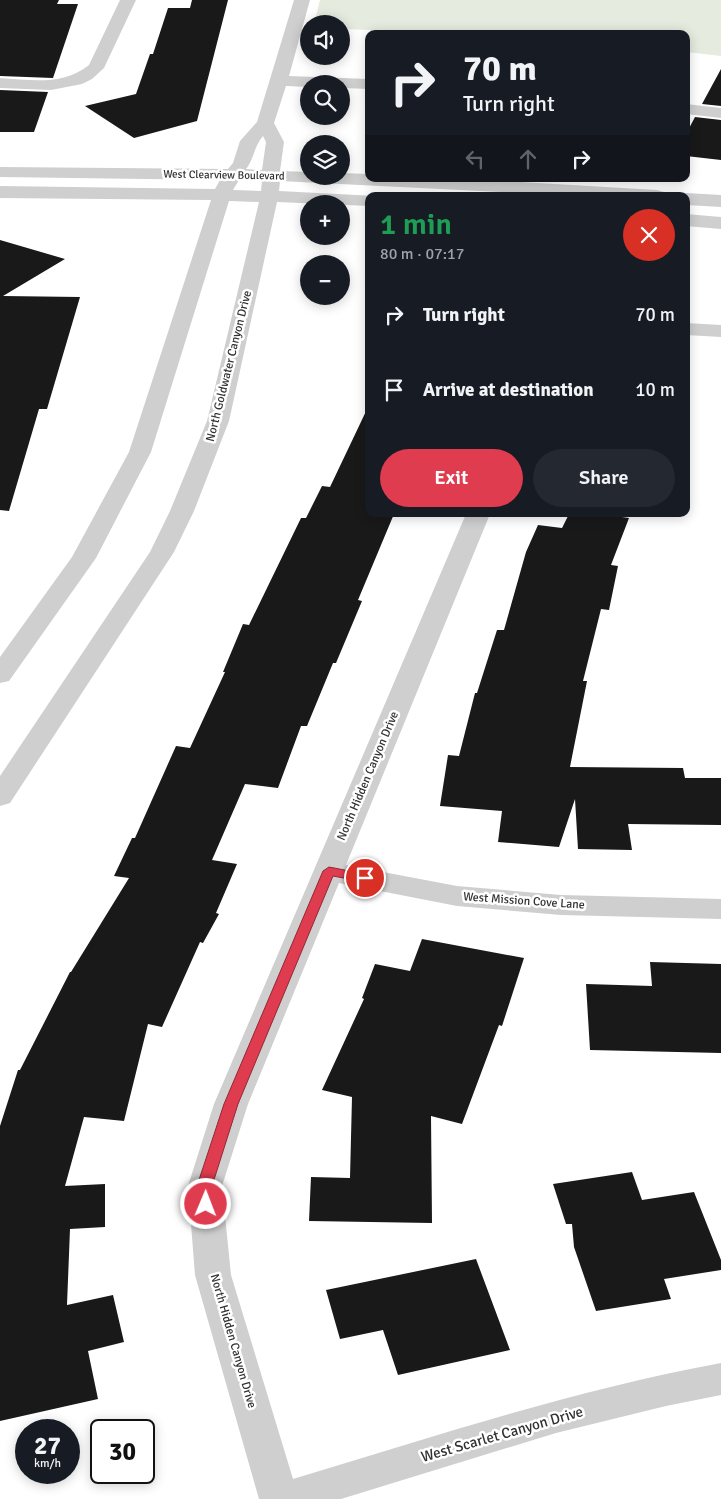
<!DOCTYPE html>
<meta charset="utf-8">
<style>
:root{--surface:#171b24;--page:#242831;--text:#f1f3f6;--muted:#9ea1a6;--accent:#e03c4f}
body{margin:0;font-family:Signika,sans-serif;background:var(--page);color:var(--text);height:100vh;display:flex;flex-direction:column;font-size:19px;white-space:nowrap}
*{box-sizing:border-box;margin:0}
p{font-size:16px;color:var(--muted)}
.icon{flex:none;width:28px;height:28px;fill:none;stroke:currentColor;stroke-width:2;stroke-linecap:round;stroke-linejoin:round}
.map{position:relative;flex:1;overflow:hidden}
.side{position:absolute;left:365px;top:192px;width:325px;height:325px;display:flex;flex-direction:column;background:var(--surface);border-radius:10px;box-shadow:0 2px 12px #0003}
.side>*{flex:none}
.guide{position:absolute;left:365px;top:30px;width:325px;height:152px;border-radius:10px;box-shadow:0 2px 12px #0003;background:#171b24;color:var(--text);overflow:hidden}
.buttons{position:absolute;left:300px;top:15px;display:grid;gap:10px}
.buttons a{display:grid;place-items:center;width:50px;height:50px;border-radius:50%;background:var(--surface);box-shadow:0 2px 12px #0003;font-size:25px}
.speed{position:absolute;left:15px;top:1419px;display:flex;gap:10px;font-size:25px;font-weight:700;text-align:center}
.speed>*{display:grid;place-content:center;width:65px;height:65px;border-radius:50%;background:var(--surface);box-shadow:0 2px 12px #0003;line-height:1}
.speed small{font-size:12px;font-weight:400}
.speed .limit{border:2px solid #111;border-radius:8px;background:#fff;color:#111}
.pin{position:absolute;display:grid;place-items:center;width:42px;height:42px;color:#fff;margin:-21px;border:2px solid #fff;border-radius:50%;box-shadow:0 1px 5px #0007}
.me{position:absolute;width:55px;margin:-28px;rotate:1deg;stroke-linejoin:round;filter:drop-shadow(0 0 4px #0008)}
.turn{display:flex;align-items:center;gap:18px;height:105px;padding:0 15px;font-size:22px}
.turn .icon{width:65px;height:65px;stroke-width:2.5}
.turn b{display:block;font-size:35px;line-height:42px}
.lanes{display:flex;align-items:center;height:48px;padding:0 15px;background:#0003;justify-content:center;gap:25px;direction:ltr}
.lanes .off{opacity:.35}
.round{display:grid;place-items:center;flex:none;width:52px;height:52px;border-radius:26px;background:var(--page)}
.head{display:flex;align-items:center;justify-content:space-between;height:85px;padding:0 15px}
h1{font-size:30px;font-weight:600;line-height:38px;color:#1e9e55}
.cta{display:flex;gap:10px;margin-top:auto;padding:10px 15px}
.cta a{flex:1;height:58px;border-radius:30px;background:var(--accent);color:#fff;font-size:20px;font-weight:600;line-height:58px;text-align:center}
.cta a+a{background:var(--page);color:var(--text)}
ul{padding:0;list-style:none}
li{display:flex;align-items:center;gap:15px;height:75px;padding:0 15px}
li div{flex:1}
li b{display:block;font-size:19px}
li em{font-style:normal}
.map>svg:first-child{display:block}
.green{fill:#e5ebde}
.building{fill:#191919}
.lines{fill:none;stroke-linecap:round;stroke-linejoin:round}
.minor{fill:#cfcfcf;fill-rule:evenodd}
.route{fill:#e03c4f;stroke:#922733}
.labels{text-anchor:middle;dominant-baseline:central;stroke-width:5;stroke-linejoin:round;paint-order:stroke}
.far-street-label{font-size:11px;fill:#323232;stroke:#fff}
.street-label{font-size:12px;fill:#323232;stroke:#fff}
.near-street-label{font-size:15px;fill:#323232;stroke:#fff}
</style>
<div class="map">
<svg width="721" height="1499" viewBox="0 0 721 1499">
<rect width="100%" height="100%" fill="#fff"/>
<path class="green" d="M 320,0 L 721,0 L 721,56 L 686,52 L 686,34 L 496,34 L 341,29 L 341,24 L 314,24 Z"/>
<path class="building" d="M 0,0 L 59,0 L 57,4 L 78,4 L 53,78 L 0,76 Z
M 192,0 L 228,0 L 197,121 L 134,138 L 85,106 L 136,94 L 150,54 L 153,54 L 168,8 L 190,8 Z
M 721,69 L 721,106 L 702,104 Z
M 0,90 L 48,92 L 34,132 L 0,132 Z
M 695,117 L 721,120 L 721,160 L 686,156 L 686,134 Z
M 0,240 L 65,259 L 3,296 L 80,297 L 47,409 L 39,409 L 9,511 L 0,510 Z
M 369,405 L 369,514 L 394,514 L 358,600 L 362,601 L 336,663 L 333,663 L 307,726 L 301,726 L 278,788 L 245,784 L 212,860 L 237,864 L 216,913 L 219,914 L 203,943 L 200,942 L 162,1027 L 148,1024 L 124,1121 L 84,1117 L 65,1186 L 105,1184 L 105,1227 L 70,1229 L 67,1305 L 113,1295 L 124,1342 L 88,1351 L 98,1399 L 0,1421 L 0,1126 L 18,1070 L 20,1070 L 70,972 L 71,972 L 129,878 L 114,876 L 132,838 L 135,838 L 176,746 L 190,748 L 225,672 L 223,672 L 243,624 L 249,625 L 301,518 L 306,518 L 322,486 L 330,487 Z
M 569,514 L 601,514 L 629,518 L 611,565 L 618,566 L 609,610 L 601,609 L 583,681 L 587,681 L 570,767 L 683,768 L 685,778 L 721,778 L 721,825 L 628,824 L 632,850 L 578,849 L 575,799 L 559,847 L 498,842 L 502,811 L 440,806 L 448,755 L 459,756 L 475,693 L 477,693 L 497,630 L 504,630 L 526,552 L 538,525 L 562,528 Z
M 422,939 L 524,958 L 502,1026 L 499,1025 L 462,1124 L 431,1116 L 432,1223 L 309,1221 L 311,1177 L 350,1178 L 352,1097 L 322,1090 L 364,999 L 362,998 L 375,964 L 410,971 Z
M 650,962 L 721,964 L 721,1053 L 590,1050 L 586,984 L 652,986 Z
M 632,1172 L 642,1200 L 694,1192 L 721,1260 L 721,1270 L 664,1279 L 671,1299 L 596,1311 L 574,1247 L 572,1224 L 566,1224 L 553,1184 Z
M 476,1259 L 510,1350 L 398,1375 L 383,1330 L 340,1339 L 326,1290 Z"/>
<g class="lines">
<path class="minor" d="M 120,0 L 136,0 L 104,68 L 92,79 L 82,84 L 51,90 L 0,88 L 0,78 C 31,80 63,86 89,65 Z
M 294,0 L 310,0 L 289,76 L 369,79 L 369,89 L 341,88 L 341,84 L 309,84 L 309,87 L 286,86 L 274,123 L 284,142 L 280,171 L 309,172 L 309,176 L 341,176 L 341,173 L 369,174 L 369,179 L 471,179 L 657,190 L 664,192 L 666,196 L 581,196 L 280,181 L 279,191 L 376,196 L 369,196 L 369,206 L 277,202 L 229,421 L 194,511 L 174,552 L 10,803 L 0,806 L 0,776 L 150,552 L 170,511 L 207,421 L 259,202 L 229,201 L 151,452 L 96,558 L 9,681 L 0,683 L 0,657 L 72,557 L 129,452 L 211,200 L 0,198 L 0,186 L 215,189 L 220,180 L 0,177 L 0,167 L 228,169 L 233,163 L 240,141 L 257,122 ZM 263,136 L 266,142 L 262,170 L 246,169 C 254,159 254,146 263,136 ZM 239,180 L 262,181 L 261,191 L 233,190 Z
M 686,104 L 721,108 L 721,118 L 686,114 Z
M 686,193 L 721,195 L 721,207 L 686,205 L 686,196 L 679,196 Z
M 686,214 L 721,217 L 721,229 L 686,226 Z
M 686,323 L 721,325 L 721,337 L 686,335 Z
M 466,514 L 490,514 L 346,865 L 457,886 L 561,895 L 721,899 L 721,919 L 561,915 L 457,906 L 339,883 L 248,1104 L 222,1186 L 231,1275 L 293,1479 C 435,1436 575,1390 721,1363 L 721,1395 L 666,1406 L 556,1433 L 341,1499 L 259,1499 L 195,1275 L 188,1186 L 214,1104 Z"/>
</g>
<path class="route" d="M 329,867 L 365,874 L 371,878 L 365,882 L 333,876 L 238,1104 L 212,1186 L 213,1204 L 211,1208 L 206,1209 L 201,1208 L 197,1186 L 224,1104 L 323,871 Z"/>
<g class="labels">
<g class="far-street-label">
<text transform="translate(224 175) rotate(1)">West Clearview Boulevard</text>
</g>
<g class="street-label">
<text transform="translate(229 366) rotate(-76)">North Goldwater Canyon Drive</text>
<text transform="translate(368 776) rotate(-67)">North Hidden Canyon Drive</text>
<text transform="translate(524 901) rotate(4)">West Mission Cove Lane</text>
<text transform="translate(233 1341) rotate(74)">North Hidden Canyon Drive</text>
</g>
<g class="near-street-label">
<text transform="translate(502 1434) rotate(-16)">West Scarlet Canyon Drive</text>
</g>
</g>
</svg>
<div class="buttons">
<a><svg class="icon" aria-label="sound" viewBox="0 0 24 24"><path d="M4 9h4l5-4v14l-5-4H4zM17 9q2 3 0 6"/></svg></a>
<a><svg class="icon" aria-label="search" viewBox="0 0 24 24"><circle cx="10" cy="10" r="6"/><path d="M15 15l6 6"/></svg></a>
<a><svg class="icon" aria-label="layers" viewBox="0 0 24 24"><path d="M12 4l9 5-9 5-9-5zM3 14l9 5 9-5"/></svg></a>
<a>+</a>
<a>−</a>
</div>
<div class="speed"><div>27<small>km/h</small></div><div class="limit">30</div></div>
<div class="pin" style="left:365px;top:878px;background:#d93025"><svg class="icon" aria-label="arrive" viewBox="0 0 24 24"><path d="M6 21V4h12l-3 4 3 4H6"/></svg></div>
<svg class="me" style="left:206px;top:1204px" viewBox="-20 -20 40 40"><circle r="17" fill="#e03c4f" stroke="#fff" stroke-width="3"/><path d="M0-11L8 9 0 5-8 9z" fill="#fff"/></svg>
<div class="guide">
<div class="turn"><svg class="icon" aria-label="right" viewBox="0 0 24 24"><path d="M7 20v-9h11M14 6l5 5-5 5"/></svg><div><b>70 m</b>Turn right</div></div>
<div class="lanes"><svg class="icon off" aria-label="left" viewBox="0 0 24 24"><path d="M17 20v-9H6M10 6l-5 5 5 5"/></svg><svg class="icon off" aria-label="ahead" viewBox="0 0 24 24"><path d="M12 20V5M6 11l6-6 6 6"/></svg><svg class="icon" aria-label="right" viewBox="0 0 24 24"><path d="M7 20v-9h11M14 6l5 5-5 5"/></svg></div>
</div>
<section class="side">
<div class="head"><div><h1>1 min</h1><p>80 m · 07:17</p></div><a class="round" style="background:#d93025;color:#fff"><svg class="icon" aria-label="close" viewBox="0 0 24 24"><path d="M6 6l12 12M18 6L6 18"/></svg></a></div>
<ul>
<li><svg class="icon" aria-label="right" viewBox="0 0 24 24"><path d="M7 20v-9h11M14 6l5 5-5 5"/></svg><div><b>Turn right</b></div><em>70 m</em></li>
<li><svg class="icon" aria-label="arrive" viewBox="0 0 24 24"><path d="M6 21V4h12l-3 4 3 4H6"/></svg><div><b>Arrive at destination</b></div><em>10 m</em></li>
</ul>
<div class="cta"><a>Exit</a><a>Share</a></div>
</section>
</div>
